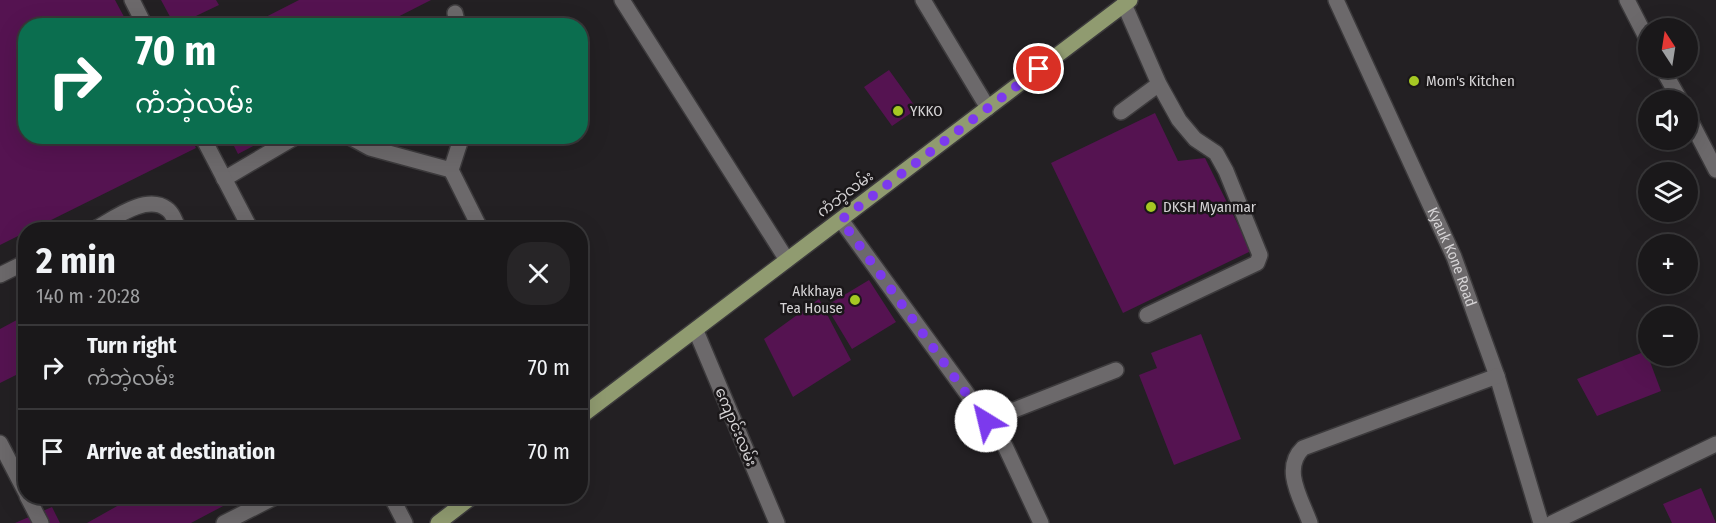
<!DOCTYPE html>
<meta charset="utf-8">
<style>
:root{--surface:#1a181a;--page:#272527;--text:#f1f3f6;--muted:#9fa0a2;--line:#383739}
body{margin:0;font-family:"Fira Sans Condensed","Noto Sans Myanmar",sans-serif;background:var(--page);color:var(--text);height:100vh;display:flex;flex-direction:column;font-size:22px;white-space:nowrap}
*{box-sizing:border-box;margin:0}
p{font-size:20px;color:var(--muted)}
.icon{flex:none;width:33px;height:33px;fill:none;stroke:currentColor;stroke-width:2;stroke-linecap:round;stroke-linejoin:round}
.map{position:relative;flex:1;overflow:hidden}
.side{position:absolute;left:18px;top:222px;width:570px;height:282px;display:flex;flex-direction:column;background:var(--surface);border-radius:24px;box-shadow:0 6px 24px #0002,0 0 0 2px var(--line)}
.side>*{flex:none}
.top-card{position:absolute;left:18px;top:18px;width:570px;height:126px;border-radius:24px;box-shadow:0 6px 24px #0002,0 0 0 2px var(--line);background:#0b6e4f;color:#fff;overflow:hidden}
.needle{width:39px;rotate:348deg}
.buttons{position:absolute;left:1638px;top:18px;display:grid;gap:12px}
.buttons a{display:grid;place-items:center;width:60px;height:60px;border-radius:50%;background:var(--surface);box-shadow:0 6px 24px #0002,0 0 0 2px var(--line);font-size:30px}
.pin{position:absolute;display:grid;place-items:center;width:51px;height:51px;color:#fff;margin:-26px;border:3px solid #fff;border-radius:50%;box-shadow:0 2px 6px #0007}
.me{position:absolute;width:66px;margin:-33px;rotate:324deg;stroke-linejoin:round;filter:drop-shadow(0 0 4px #0008)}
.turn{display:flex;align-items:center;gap:21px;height:126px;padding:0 18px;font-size:27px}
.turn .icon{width:78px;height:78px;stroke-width:2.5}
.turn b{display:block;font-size:42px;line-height:51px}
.round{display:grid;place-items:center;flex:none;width:63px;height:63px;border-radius:24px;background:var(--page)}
.headline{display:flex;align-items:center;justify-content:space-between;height:102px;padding:0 18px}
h1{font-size:36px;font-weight:700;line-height:45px}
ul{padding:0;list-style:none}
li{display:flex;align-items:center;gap:18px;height:84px;padding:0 18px;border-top:2px solid var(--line)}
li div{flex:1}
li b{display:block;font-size:22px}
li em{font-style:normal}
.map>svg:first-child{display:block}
.building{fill:#551351}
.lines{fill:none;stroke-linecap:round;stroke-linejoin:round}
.lane-casing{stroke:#3c3a3c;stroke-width:18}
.street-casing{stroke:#3c3a3c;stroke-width:18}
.primary-casing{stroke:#3c3a3c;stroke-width:18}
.lane{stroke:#6c696b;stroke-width:15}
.street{stroke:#6c696b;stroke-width:15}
.primary{stroke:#909b70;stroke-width:15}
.route{stroke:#7c3aed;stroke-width:10;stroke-dasharray:0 18}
.poi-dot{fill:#a5c823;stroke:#1a1719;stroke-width:2}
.labels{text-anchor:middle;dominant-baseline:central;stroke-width:5;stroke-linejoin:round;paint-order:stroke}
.poi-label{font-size:15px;fill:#d5d3d5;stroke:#1a1719;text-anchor:start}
.street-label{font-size:15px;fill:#d5d3d5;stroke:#1a1719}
</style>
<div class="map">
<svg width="1716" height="523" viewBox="0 0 1716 523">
<rect width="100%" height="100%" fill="#232023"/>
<path class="building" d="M 0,0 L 115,0 L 129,26 L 26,26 L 26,136 L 190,136 L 196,148 L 31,230 L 26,230 L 26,232 L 0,245 Z
M 161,0 L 216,0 L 219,5 L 175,26 Z
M 299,0 L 431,0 L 380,26 L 255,26 L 254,23 Z
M 889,70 L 917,109 L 892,126 L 864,87 Z
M 1155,113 L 1178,161 L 1205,158 L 1251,251 L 1123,313 L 1051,163 Z
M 229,136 L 272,136 L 238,154 Z
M 869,280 L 896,322 L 852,349 L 826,306 Z
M 819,299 L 851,360 L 793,397 L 764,339 Z
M 26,315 L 26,370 L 0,383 L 0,329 Z
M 1201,334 L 1241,439 L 1174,465 L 1139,375 L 1157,368 L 1151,353 Z
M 1646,351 L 1661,391 L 1597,416 L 1577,379 Z
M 1701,488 L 1716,523 L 1672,523 L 1663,504 Z
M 135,496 L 242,496 L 191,523 L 87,523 Z
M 52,507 L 60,523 L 15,523 Z"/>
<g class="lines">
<defs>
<path id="lane" d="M 923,0 L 988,108
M 1124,4 L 1159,84 L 1179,120 L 1195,139 L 1216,153 L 1226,171 L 1260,255 L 1257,263 L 1147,315
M 455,13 L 458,26
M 1121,112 L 1159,84
M 348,136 L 370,148 L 451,170
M 462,136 L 451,170 L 481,230
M 224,179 L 297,136
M 93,230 C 112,220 146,193 167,209 C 173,213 176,223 179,230
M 0,275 L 26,262
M 986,421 L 1116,370
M 0,443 L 26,493
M 27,496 L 41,523
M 224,523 L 277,496"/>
<g id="street">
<path d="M 132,0 L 145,26"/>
<path d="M 622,0 L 787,260"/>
<path id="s1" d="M 1336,0 L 1454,257 L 1497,376 L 1541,523"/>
<path d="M 1627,0 L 1648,41"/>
<path d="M 1662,68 L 1680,100"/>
<path d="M 1688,116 L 1716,170"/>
<path d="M 202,136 L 251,230"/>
<path d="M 841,220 L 1005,446 L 1041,523"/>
<path d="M 696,331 L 777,523"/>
<path d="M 391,496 L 405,523"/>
<path d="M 1310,523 C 1302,500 1281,469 1303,448 L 1497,376"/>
<path d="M 1552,523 L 1716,444"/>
</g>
<path id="primary" d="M 580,417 L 1130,0
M 438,523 L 473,496"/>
</defs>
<use href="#lane" class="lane-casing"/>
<use href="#street" class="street-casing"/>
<use href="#primary" class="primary-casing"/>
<use href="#lane" class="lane"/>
<use href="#street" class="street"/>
<use href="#primary" class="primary"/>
</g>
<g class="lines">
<path class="route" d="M 986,421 L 841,220 L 1039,69"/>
</g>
<g class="poi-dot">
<circle cx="1414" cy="81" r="6"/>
<circle cx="898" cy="111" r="6"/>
<circle cx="1151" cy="207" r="6"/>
<circle cx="855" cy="300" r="6"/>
</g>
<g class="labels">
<g class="poi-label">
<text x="1426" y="81">Mom's Kitchen</text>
<text x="910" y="111">YKKO</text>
<text x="1163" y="207">DKSH Myanmar</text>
<text x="843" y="291" text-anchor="end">Akkhaya<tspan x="843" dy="17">Tea House</tspan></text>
</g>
<g class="street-label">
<text transform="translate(845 194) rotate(-37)">ကံဘဲ့လမ်း</text>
<text stroke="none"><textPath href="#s1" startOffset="282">Kyauk Kone Road</textPath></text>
<text transform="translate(736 427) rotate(67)">ကျောင်းလမ်း</text>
</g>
</g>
</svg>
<div class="buttons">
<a><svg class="needle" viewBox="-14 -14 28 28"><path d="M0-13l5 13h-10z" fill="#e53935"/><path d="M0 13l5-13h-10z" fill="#9fa0a2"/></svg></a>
<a><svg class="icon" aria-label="sound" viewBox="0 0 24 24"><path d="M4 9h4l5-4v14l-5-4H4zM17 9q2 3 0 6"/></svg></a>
<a><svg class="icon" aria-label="layers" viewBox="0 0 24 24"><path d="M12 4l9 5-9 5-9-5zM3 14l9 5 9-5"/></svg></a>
<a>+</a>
<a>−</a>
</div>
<div class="pin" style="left:1039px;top:69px;background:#d93025"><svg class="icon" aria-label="arrive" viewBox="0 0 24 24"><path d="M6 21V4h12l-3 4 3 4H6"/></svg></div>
<svg class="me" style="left:986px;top:421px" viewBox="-20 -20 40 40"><circle r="19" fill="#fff"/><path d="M0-13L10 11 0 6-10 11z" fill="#7c3aed"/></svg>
<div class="top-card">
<div class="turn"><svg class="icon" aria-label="right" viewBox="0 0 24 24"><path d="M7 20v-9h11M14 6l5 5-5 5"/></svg><div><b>70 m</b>ကံဘဲ့လမ်း</div></div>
</div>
<section class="side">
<div class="headline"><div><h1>2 min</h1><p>140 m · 20:28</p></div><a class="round"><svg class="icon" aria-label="close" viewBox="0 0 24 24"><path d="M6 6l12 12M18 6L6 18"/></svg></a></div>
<ul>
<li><svg class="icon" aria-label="right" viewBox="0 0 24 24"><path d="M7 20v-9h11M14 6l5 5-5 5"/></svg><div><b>Turn right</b><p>ကံဘဲ့လမ်း</p></div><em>70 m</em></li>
<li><svg class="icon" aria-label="arrive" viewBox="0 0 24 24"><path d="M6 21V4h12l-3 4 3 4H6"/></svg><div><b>Arrive at destination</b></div><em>70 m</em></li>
</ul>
</section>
</div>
